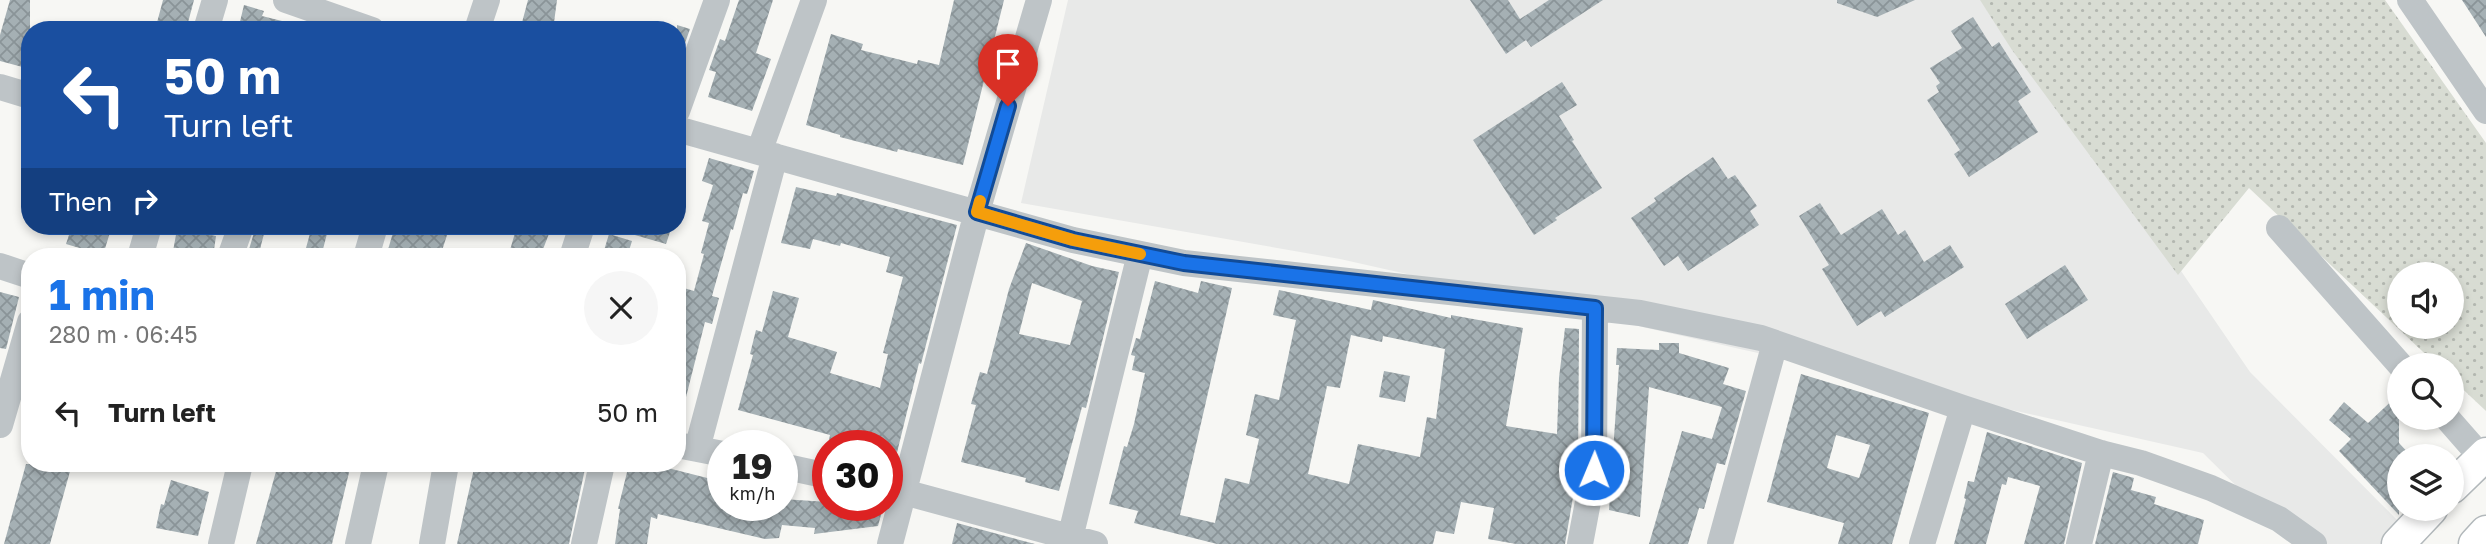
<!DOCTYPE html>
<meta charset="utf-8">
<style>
:root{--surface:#fff;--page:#f6f6f6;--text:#222;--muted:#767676;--accent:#1a73e8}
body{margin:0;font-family:"Golos Text",sans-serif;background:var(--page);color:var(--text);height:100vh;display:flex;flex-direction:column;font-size:26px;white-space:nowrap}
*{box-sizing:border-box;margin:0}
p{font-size:23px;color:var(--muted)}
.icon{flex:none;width:38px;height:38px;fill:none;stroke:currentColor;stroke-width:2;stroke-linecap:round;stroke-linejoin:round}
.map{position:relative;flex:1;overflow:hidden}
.side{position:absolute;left:21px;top:248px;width:665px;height:224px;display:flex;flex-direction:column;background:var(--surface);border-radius:28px;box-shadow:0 4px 10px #0003}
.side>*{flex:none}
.hud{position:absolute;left:21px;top:21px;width:665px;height:214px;border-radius:28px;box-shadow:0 4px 10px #0003;background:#1a4fa0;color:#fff;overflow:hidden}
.controls{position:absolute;left:2387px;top:262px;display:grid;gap:14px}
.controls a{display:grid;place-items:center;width:77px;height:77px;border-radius:50%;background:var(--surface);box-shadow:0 4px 10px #0003;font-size:35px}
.speed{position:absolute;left:707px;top:430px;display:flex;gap:14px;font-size:35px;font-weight:700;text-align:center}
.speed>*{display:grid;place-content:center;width:91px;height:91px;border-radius:50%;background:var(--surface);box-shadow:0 4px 10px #0003;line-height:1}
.speed small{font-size:18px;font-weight:400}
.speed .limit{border:10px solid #d22;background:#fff;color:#111}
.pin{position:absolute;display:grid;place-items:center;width:60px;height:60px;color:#fff;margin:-72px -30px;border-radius:50% 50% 50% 0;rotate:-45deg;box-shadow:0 0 7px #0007}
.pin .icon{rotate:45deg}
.me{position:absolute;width:77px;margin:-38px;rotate:1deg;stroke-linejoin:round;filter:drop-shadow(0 0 5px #0008)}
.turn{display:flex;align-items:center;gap:24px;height:147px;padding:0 28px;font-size:32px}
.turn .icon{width:91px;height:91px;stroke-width:2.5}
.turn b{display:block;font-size:49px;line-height:60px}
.then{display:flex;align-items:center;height:66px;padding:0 28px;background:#0003;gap:14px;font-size:26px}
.round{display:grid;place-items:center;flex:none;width:74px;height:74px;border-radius:37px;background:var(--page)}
.head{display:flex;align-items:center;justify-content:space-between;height:119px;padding:0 28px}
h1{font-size:42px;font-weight:700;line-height:52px;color:var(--accent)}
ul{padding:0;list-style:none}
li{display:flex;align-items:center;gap:21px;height:91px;padding:0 28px}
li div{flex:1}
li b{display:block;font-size:26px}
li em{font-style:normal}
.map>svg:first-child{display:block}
.built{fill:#e8e9e8}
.park{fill:url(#park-dots);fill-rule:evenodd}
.building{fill:url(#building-cross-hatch);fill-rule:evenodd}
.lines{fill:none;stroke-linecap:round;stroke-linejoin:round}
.major-casing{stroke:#b2b8bb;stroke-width:35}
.minor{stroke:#bec4c7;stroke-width:26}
.major{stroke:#fff;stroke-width:32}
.route-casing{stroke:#114b97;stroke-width:18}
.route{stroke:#1a73e8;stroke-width:12}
.slow{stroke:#f59e0b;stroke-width:12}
</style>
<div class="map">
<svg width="2486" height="544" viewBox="0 0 2486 544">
<defs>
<pattern id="park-dots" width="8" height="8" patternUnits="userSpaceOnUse" patternTransform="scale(1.75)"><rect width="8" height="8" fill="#d8dcd3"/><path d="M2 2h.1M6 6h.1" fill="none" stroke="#b3b7b0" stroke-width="1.8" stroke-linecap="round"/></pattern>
<pattern id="building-cross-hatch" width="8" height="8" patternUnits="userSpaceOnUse" patternTransform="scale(1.75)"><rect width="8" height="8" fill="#a5b0b4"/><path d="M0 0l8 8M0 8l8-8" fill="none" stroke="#8a9498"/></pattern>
</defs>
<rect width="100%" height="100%" fill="#f7f7f4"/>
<path class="built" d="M 1068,0 L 1996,0 L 2250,372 L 2410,533 L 2401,544 L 2295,544 L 2203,453 L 1340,259 L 1021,203 Z"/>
<path class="park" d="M 1980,0 L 2385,0 L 2486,143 L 2486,411 L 2452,379 L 2452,366 L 2438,366 L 2249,188 L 2178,275 L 2012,50 ZM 2399,275 L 2452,275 L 2452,327 L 2399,327 Z"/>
<path class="building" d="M 10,0 L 30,0 L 30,69 L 0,61 L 0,35 Z
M 163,0 L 194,0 L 186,30 L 155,30 Z
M 528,0 L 557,0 L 553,30 L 520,30 Z
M 739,0 L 773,0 L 756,53 L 771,59 L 752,111 L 708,97 L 716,72 L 709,70 L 720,39 L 725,41 Z
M 954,0 L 1004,0 L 963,165 L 898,149 L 897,152 L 840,137 L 840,135 L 806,125 L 831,34 L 863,44 L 861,50 L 917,64 L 918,60 L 939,65 Z
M 1470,0 L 1508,0 L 1520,19 L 1549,0 L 1603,0 L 1531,47 L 1526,40 L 1506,54 Z
M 1837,0 L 1915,0 L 1877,17 L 1837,3 Z
M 2462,0 L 2486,0 L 2486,37 Z
M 244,5 L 264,11 L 262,16 L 294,24 L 293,30 L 238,30 Z
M 1973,17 L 1992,47 L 1999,42 L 2031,92 L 2018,101 L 2038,132 L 1969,177 L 1954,154 L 1960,150 L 1927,100 L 1939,92 L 1936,86 L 1940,83 L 1930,68 L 1962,48 L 1951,31 Z
M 677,25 L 690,29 L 679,60 L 677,60 Z
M 1562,82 L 1577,105 L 1559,116 L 1574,140 L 1572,141 L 1602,188 L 1555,218 L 1557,220 L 1534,235 L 1473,140 Z
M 1713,157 L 1728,179 L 1735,175 L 1757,206 L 1750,211 L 1759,225 L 1688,271 L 1678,256 L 1664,266 L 1631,218 L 1656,201 L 1654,198 Z
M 709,158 L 754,171 L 747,194 L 743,193 L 733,230 L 731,229 L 712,296 L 719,298 L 712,324 L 705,322 L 683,409 L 677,408 L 677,286 L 694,291 L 704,254 L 701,253 L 709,223 L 702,221 L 713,185 L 702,181 Z
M 796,187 L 836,196 L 837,193 L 957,225 L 921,364 L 919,363 L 892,473 L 887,473 L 887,446 L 862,446 L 848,442 L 847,445 L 829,440 L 830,435 L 738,410 L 753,355 L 750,354 L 756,330 L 762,332 L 773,291 L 799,298 L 788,337 L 837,352 L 830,373 L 880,388 L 888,354 L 883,353 L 903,277 L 886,272 L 890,257 L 841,243 L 840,246 L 813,239 L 810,249 L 781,243 Z
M 1820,203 L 1841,235 L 1882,209 L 1898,235 L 1905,230 L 1924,262 L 1950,245 L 1964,267 L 1885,317 L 1881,311 L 1857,326 L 1822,269 L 1829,265 L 1799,216 Z
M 72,226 L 112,226 L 103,255 L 66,244 Z
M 256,226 L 266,226 L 258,257 L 250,257 L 247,256 Z
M 312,226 L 329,226 L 322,253 L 306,248 Z
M 395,226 L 414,226 L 447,235 L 440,257 L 403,257 L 387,253 Z
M 517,226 L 552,226 L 540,257 L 508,257 Z
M 621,226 L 672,226 L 666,244 L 621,231 Z
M 177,229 L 216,236 L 213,257 L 172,257 Z
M 609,234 L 632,241 L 627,257 L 602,257 Z
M 1026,243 L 1092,266 L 1119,272 L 1086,408 L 1082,407 L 1059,491 L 1025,482 L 1026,478 L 961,462 L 976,405 L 971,404 L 980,372 L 987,374 L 1009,289 ZM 1032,283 L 1082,301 L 1070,345 L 1019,334 Z
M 2065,265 L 2088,300 L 2027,339 L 2005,304 Z
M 1155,281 L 1198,293 L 1201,281 L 1232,288 L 1180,515 L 1215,523 L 1225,478 L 1249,484 L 1259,439 L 1246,435 L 1255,394 L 1279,400 L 1296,320 L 1273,315 L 1279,290 L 1371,310 L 1373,300 L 1451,318 L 1451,315 L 1523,328 L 1506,426 L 1557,434 L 1559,378 L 1565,328 L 1579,329 L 1578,468 L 1565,544 L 1516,544 L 1488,539 L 1494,508 L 1461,502 L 1454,534 L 1436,531 L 1433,544 L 1217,544 L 1134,523 L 1138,511 L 1109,504 L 1124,446 L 1127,447 L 1134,424 L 1145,373 L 1132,370 L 1135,356 L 1131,355 L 1136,338 L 1140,339 ZM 1351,335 L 1382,342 L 1383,336 L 1445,349 L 1436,419 L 1427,417 L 1420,457 L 1358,444 L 1349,484 L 1308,474 L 1327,386 L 1340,388 Z
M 0,292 L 19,297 L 6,349 L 0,348 Z
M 1659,343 L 1679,343 L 1679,353 L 1729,368 L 1723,384 L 1746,391 L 1725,465 L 1717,463 L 1704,509 L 1699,508 L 1688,544 L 1649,544 L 1682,431 L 1712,439 L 1722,407 L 1649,387 L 1640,517 L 1609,510 L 1619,365 L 1616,365 L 1617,348 L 1659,350 Z
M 1384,371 L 1410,376 L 1405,402 L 1379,397 Z
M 1801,374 L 1929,413 L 1892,544 L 1838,544 L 1844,523 L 1767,502 ZM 1836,435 L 1870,445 L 1859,478 L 1827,468 Z
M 2399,394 L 2399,443 L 2412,457 L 2399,457 L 2399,515 L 2339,451 L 2351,439 L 2329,420 L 2344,402 L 2368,423 Z
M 1987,432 L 2082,463 L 2064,544 L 2024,544 L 2040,486 L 2008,477 L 2006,485 L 2002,484 L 1986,544 L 1954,544 L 1966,499 L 1964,498 L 1968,481 L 1974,482 Z
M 26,464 L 72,464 L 50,544 L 4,544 Z
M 278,464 L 351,464 L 332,544 L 256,544 Z
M 475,464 L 586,464 L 569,544 L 457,544 Z
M 629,464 L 652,464 L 723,482 L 723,506 L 782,506 L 782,499 L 828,502 L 828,506 L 882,506 L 882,511 L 878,526 L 814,534 L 815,528 L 782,525 L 779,538 L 765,539 L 658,514 L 657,519 L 651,517 L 647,544 L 615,544 L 620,509 L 618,509 Z
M 2113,472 L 2134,478 L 2131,490 L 2156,497 L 2154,504 L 2204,520 L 2198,544 L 2095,544 Z
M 171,480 L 209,492 L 198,536 L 156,528 L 161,504 L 164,505 Z
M 957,523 L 1035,544 L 952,544 Z"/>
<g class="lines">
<defs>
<path id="major" d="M 2452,487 L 2486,454
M 2398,544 L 2431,509
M 2475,544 L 2486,532"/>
</defs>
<use href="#major" class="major-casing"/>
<path class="minor" d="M 286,0 L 372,30
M 2410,0 L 2486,111
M 206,30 L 215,0
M 477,30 L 487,0
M 0,87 L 30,96
M 677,111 L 717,0
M 677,129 L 1073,240 L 1184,263 L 1640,313 L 1761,338 L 1963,408 L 2101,453 L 2141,463 L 2211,488 L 2279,519 L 2314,544
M 759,152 L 814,0
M 2279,228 L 2401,366
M 140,257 L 149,226
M 230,257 L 241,226
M 366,257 L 375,226
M 572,257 L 582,226
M 0,266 L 30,276
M 2447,418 L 2482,458
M 0,425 L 30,322
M 677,445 L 723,454
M 697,449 L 775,156
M 782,466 L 828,476
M 889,488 L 1095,544
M 1070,538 L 1140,254
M 221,544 L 240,464
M 358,544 L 376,464
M 432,544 L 446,464
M 584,544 L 602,464
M 890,544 L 977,212 L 1039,0
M 1580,544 L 1594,470 L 1595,308
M 1720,544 L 1775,343
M 1922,544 L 1963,408
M 2079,544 L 2101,453"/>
<use href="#major" class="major"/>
</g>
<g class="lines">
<defs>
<path id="route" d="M 1008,106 L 977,212 L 1073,240 L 1184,263 L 1595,308 L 1594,470"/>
</defs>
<use href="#route" class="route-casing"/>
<use href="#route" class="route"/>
<path class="slow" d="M 980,201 L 977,212 L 1073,240 L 1140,254"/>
</g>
</svg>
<div class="controls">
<a><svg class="icon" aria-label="sound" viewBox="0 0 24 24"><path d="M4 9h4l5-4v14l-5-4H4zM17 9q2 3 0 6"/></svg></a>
<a><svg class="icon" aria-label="search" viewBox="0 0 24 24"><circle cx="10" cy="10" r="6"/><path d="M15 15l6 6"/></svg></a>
<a><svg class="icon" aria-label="layers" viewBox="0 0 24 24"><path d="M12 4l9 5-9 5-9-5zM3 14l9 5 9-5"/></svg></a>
</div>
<div class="speed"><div>19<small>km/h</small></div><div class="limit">30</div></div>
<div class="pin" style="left:1008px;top:106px;background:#d93025"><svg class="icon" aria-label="arrive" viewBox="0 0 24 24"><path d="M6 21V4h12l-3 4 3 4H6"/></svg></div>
<svg class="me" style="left:1594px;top:470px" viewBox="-20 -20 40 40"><circle r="17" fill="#1a73e8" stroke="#fff" stroke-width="3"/><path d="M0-11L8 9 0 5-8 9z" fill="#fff"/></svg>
<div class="hud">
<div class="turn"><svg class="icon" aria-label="left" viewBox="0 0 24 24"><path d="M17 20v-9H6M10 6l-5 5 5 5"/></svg><div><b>50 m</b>Turn left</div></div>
<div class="then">Then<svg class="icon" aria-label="right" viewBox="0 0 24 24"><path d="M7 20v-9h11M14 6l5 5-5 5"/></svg></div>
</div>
<section class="side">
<div class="head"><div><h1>1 min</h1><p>280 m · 06:45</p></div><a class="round"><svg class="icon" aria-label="close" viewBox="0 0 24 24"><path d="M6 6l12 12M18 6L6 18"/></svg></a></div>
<ul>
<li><svg class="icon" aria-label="left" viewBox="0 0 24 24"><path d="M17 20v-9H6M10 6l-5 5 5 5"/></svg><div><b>Turn left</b></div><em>50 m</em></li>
</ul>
</section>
</div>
